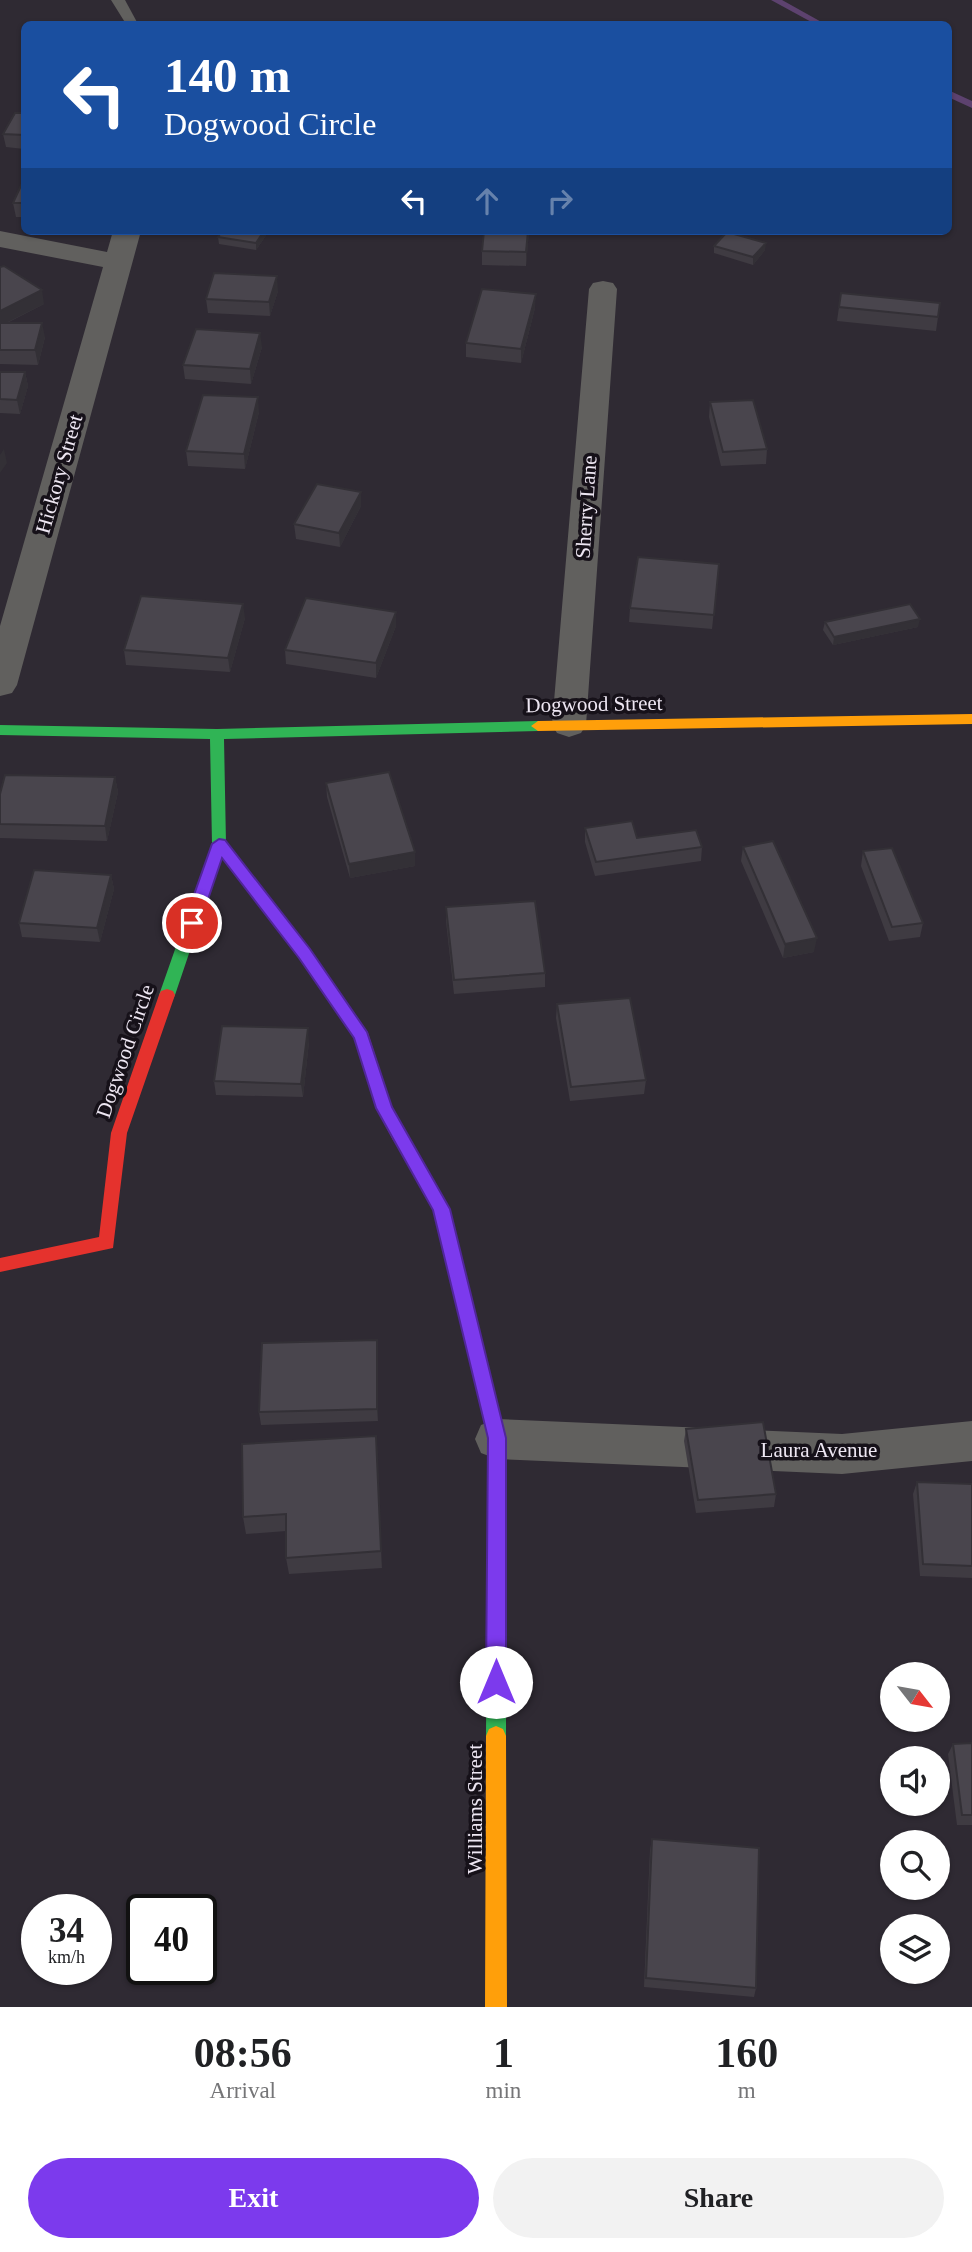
<!DOCTYPE html>
<style>
:root{--surface:#fff;--page:#f2f2f2;--text:#202124;--muted:#757577;--accent:#7c3aed}
body{margin:0;font-family:"Times New Roman",serif;background:var(--page);color:var(--text);height:100vh;display:flex;flex-direction:column;font-size:26px;white-space:nowrap}
*{box-sizing:border-box;margin:0}
p{font-size:23px;color:var(--muted)}
.icon{flex:none;width:38px;height:38px;fill:none;stroke:currentColor;stroke-width:2;stroke-linecap:round;stroke-linejoin:round}
.map{position:relative;height:2007px;overflow:hidden}
.side{display:flex;flex-direction:column;background:var(--surface);flex:1}
.side>*{flex:none}
.hud{position:absolute;left:21px;top:21px;width:931px;height:214px;border-radius:10px;box-shadow:0 2px 5px #0004;background:#1a4fa0;color:#fff;overflow:hidden}
.needle{width:46px;rotate:121deg}
.fabs{position:absolute;left:880px;top:1662px;display:grid;gap:14px}
.fabs a{display:grid;place-items:center;width:70px;height:70px;border-radius:50%;background:var(--surface);box-shadow:0 2px 5px #0004;font-size:35px}
.speed{position:absolute;left:21px;top:1894px;display:flex;gap:14px;font-size:35px;font-weight:700;text-align:center}
.speed>*{display:grid;place-content:center;width:91px;height:91px;border-radius:50%;background:var(--surface);box-shadow:0 2px 5px #0004;line-height:1}
.speed small{font-size:18px;font-weight:400}
.speed .limit{border:4px solid #111;border-radius:10px;background:#fff;color:#111}
.pin{position:absolute;display:grid;place-items:center;width:60px;height:60px;color:#fff;margin:-30px;border:4px solid #fff;border-radius:50%;box-shadow:0 2px 7px #0007}
.me{position:absolute;width:77px;margin:-38px;rotate:0deg;stroke-linejoin:round;filter:drop-shadow(0 0 5px #0008)}
.turn{display:flex;align-items:center;gap:24px;height:147px;padding:0 28px;font-size:32px}
.turn .icon{width:91px;height:91px;stroke-width:2.5}
.turn b{display:block;font-size:49px;line-height:60px}
.lanes{display:flex;align-items:center;height:66px;padding:0 28px;background:#0003;justify-content:center;gap:35px;direction:ltr}
.lanes .off{opacity:.35}
.eta{display:flex;justify-content:space-evenly;align-items:center;height:119px;text-align:center}
.eta b{font-size:42px;font-weight:600;line-height:49px}
.cta{display:flex;gap:14px;margin-top:auto;padding:14px 28px}
.cta a{flex:1;height:80px;border-radius:42px;background:var(--accent);color:#fff;font-size:28px;font-weight:600;line-height:80px;text-align:center}
.cta a+a{background:var(--page);color:var(--text)}
.map>svg:first-child{display:block}
.lines{fill:none;stroke-linecap:round;stroke-linejoin:round}
.stream{fill:#5d426f;fill-rule:evenodd}
.lane{fill:#61605e;fill-rule:evenodd}
.street{fill:#61605e;fill-rule:evenodd}
.fast{fill:#30b455;fill-rule:evenodd}
.slow{fill:#ff9f0a;fill-rule:evenodd}
.jam{fill:#e5322d;fill-rule:evenodd}
.wall{fill:#3f3b42}
.shaded-wall{fill:#333036}
.building{fill:#49454d;stroke:#333036;stroke-width:2}
.route{fill:#7c3aed;stroke:#51269a;stroke-width:2}
.labels{text-anchor:middle;dominant-baseline:central;stroke-width:7;stroke-linejoin:round;paint-order:stroke}
.street-label{font-size:21px;fill:#eee7f3;stroke:#161119}
</style>
<div class="map">
<svg width="972" height="2007" viewBox="0 0 972 2007">
<rect width="100%" height="100%" fill="#2f2a33"/>
<g class="lines">
<path class="stream" d="M 771,0 L 782,0 L 825,24 L 815,24 Z
M 948,90 L 972,101 L 972,108 L 948,97 Z"/>
<path class="lane" d="M 111,0 L 125,0 L 138,24 L 126,24 Z"/>
<path class="street" d="M 0,231 L 107,252 L 113,231 L 141,231 L 17,685 L 12,693 L 0,696 L 0,626 L 103,267 L 0,247 Z
M 603,281 L 613,283 L 617,289 L 586,725 L 581,733 L 569,737 L 557,733 L 552,725 L 589,289 L 593,283 Z
M 497,1419 L 842,1434 L 972,1421 L 972,1461 L 842,1474 L 497,1459 L 481,1453 L 475,1439 L 481,1425 Z"/>
<path class="fast" d="M 538,721 L 545,726 L 538,731 L 224,739 L 226,844 L 175,995 L 173,999 L 161,999 L 159,995 L 212,844 L 210,739 L 0,735 L 0,725 L 217,729 Z
M 399,1128 L 405,1130 L 449,1209 L 506,1439 L 506,1736 L 503,1743 L 496,1746 L 489,1743 L 486,1736 L 488,1439 L 433,1210 L 391,1135 L 393,1130 Z"/>
<path class="slow" d="M 972,714 L 972,724 L 538,731 L 531,726 L 538,721 Z
M 496,1726 L 503,1729 L 506,1736 L 507,2007 L 485,2007 L 486,1736 L 489,1729 Z"/>
<path class="jam" d="M 219,839 L 224,840 L 310,950 L 368,1033 L 392,1107 L 407,1135 L 405,1140 L 393,1140 L 376,1108 L 355,1039 L 300,958 L 214,848 L 212,844 Z
M 167,989 L 173,991 L 175,995 L 127,1133 L 113,1248 L 0,1272 L 0,1258 L 99,1237 L 111,1133 L 159,995 L 161,991 Z"/>
</g>
<path class="wall" d="M 24,113 L 24,149 L 6,147 L 3,134 Z
M 24,179 L 24,217 L 16,217 L 13,203 Z
M 222,231 L 269,231 L 256,250 L 219,244 L 218,237 Z
M 529,231 L 526,266 L 482,265 L 482,251 Z
M 714,246 L 765,250 L 753,265 L 714,253 Z
M 0,267 L 44,304 L 7,323 L 45,337 L 38,365 L 0,364 Z
M 278,291 L 270,316 L 208,313 L 206,299 Z
M 841,293 L 938,317 L 936,331 L 837,321 Z
M 535,308 L 521,363 L 466,357 L 466,343 Z
M 262,347 L 251,384 L 185,379 L 183,365 Z
M 0,372 L 25,372 L 28,386 L 20,414 L 0,413 Z
M 710,402 L 767,449 L 766,464 L 721,466 L 709,417 Z
M 259,412 L 245,469 L 188,466 L 186,451 Z
M 361,506 L 340,547 L 296,539 L 294,524 Z
M 719,564 L 712,629 L 629,622 L 630,608 Z
M 245,618 L 230,672 L 126,665 L 124,650 Z
M 825,622 L 918,627 L 833,645 L 823,630 Z
M 396,626 L 376,678 L 286,664 L 285,650 Z
M 115,777 L 118,792 L 107,841 L 0,838 L 0,794 Z
M 326,783 L 415,866 L 350,878 L 327,797 Z
M 585,828 L 637,838 L 702,847 L 701,861 L 595,876 L 585,842 Z
M 743,847 L 814,952 L 783,958 L 741,861 Z
M 863,851 L 923,923 L 920,937 L 889,941 L 861,866 Z
M 111,875 L 114,889 L 100,942 L 22,937 L 19,923 Z
M 446,907 L 545,973 L 545,987 L 454,994 L 446,921 Z
M 557,1004 L 646,1080 L 644,1094 L 570,1101 L 556,1018 Z
M 309,1042 L 303,1097 L 216,1095 L 214,1081 Z
M 377,1340 L 378,1421 L 261,1425 L 259,1412 Z
M 686,1429 L 776,1494 L 774,1507 L 696,1513 L 684,1441 Z
M 376,1436 L 382,1568 L 289,1574 L 286,1558 L 286,1531 L 246,1534 L 243,1517 Z
M 917,1482 L 972,1484 L 972,1578 L 920,1576 L 913,1494 Z
M 972,1743 L 972,1825 L 957,1825 L 948,1754 L 953,1744 Z
M 652,1839 L 756,1988 L 754,1997 L 644,1987 L 650,1850 Z"/>
<path class="shaded-wall" d="M 264,231 L 269,231 L 256,250 L 256,243 Z
M 528,231 L 529,231 L 526,266 L 526,252 Z
M 766,243 L 765,250 L 753,265 L 753,257 Z
M 277,276 L 278,291 L 270,316 L 269,302 Z
M 42,290 L 44,304 L 0,326 L 0,311 Z
M 536,294 L 535,308 L 521,363 L 521,349 Z
M 42,323 L 45,337 L 38,365 L 35,350 Z
M 260,333 L 262,347 L 251,384 L 250,369 Z
M 25,372 L 28,386 L 20,414 L 17,400 Z
M 258,397 L 259,412 L 245,469 L 244,454 Z
M 4,449 L 7,463 L 0,473 L 0,455 Z
M 361,492 L 361,506 L 340,547 L 339,533 Z
M 243,604 L 245,618 L 230,672 L 228,658 Z
M 396,612 L 396,626 L 376,678 L 376,663 Z
M 920,619 L 918,627 L 833,645 L 834,637 Z
M 115,777 L 118,792 L 107,841 L 105,826 Z
M 415,852 L 415,866 L 350,878 L 349,864 Z
M 111,875 L 114,889 L 100,942 L 97,928 Z
M 817,938 L 814,952 L 783,958 L 785,944 Z
M 308,1028 L 309,1042 L 303,1097 L 301,1084 Z
M 377,1340 L 378,1353 L 378,1421 L 377,1409 Z
M 376,1436 L 378,1453 L 382,1568 L 381,1551 Z"/>
<path class="building" d="M 15,113 L 24,113 L 24,135 L 3,134 Z
M 24,179 L 24,203 L 13,203 Z
M 222,231 L 264,231 L 256,243 L 218,237 Z
M 484,231 L 528,231 L 526,252 L 482,251 Z
M 727,232 L 766,243 L 753,257 L 714,246 Z
M 4,266 L 42,290 L 0,311 L 0,267 Z
M 214,273 L 277,276 L 269,302 L 206,299 Z
M 482,289 L 536,294 L 521,349 L 466,343 Z
M 841,293 L 940,303 L 938,317 L 839,307 Z
M 0,323 L 42,323 L 35,350 L 0,350 Z
M 196,329 L 260,333 L 250,369 L 183,365 Z
M 0,372 L 25,372 L 17,400 L 0,399 Z
M 203,395 L 258,397 L 244,454 L 186,451 Z
M 753,400 L 767,449 L 723,452 L 710,402 Z
M 317,484 L 361,492 L 339,533 L 294,524 Z
M 638,557 L 719,564 L 714,615 L 630,608 Z
M 141,596 L 243,604 L 228,658 L 124,650 Z
M 306,598 L 396,612 L 376,663 L 285,650 Z
M 910,604 L 920,619 L 834,637 L 825,622 Z
M 389,772 L 415,852 L 349,864 L 326,783 Z
M 5,775 L 115,777 L 105,826 L 0,824 L 0,794 Z
M 632,821 L 637,838 L 696,830 L 702,847 L 596,862 L 585,828 Z
M 773,841 L 817,938 L 785,944 L 743,847 Z
M 892,848 L 923,923 L 892,927 L 863,851 Z
M 34,870 L 111,875 L 97,928 L 19,923 Z
M 535,901 L 545,973 L 454,980 L 446,907 Z
M 630,998 L 646,1080 L 571,1087 L 557,1004 Z
M 222,1026 L 308,1028 L 301,1084 L 214,1081 Z
M 377,1340 L 377,1409 L 259,1412 L 262,1343 Z
M 763,1422 L 776,1494 L 698,1500 L 686,1429 Z
M 376,1436 L 381,1551 L 286,1558 L 286,1514 L 243,1517 L 242,1444 Z
M 917,1482 L 972,1484 L 972,1566 L 923,1564 Z
M 972,1743 L 972,1815 L 962,1815 L 953,1744 Z
M 652,1839 L 759,1848 L 756,1988 L 646,1978 Z"/>
<path class="route" d="M 219,839 L 225,840 L 310,949 L 367,1032 L 392,1107 L 450,1209 L 506,1438 L 506,1682 L 504,1689 L 496,1692 L 489,1689 L 486,1682 L 488,1438 L 433,1210 L 376,1108 L 354,1038 L 299,958 L 222,858 L 200,923 L 192,929 L 186,927 L 184,923 L 212,844 Z"/>
<g class="labels">
<g class="street-label">
<text transform="translate(59 474) rotate(-74)">Hickory Street</text>
<text transform="translate(586 507) rotate(-86)">Sherry Lane</text>
<text transform="translate(594 704) rotate(-1)">Dogwood Street</text>
<text transform="translate(125 1051) rotate(-71)">Dogwood Circle</text>
<text x="819" y="1450">Laura Avenue</text>
<text transform="translate(475 1809) rotate(-90)">Williams Street</text>
</g>
</g>
</svg>
<div class="fabs">
<a><svg class="needle" viewBox="-14 -14 28 28"><path d="M0-13l5 13h-10z" fill="#e53935"/><path d="M0 13l5-13h-10z" fill="#757577"/></svg></a>
<a><svg class="icon" aria-label="sound" viewBox="0 0 24 24"><path d="M4 9h4l5-4v14l-5-4H4zM17 9q2 3 0 6"/></svg></a>
<a><svg class="icon" aria-label="search" viewBox="0 0 24 24"><circle cx="10" cy="10" r="6"/><path d="M15 15l6 6"/></svg></a>
<a><svg class="icon" aria-label="layers" viewBox="0 0 24 24"><path d="M12 4l9 5-9 5-9-5zM3 14l9 5 9-5"/></svg></a>
</div>
<div class="speed"><div>34<small>km/h</small></div><div class="limit">40</div></div>
<div class="pin" style="left:192px;top:923px;background:#d93025"><svg class="icon" aria-label="arrive" viewBox="0 0 24 24"><path d="M6 21V4h12l-3 4 3 4H6"/></svg></div>
<svg class="me" style="left:496px;top:1682px" viewBox="-20 -20 40 40"><circle r="19" fill="#fff"/><path d="M0-13L10 11 0 6-10 11z" fill="#7c3aed"/></svg>
<div class="hud">
<div class="turn"><svg class="icon" aria-label="left" viewBox="0 0 24 24"><path d="M17 20v-9H6M10 6l-5 5 5 5"/></svg><div><b>140 m</b>Dogwood Circle</div></div>
<div class="lanes"><svg class="icon" aria-label="left" viewBox="0 0 24 24"><path d="M17 20v-9H6M10 6l-5 5 5 5"/></svg><svg class="icon off" aria-label="ahead" viewBox="0 0 24 24"><path d="M12 20V5M6 11l6-6 6 6"/></svg><svg class="icon off" aria-label="right" viewBox="0 0 24 24"><path d="M7 20v-9h11M14 6l5 5-5 5"/></svg></div>
</div>
</div>
<section class="side">
<div class="eta">
<div><b>08:56</b><p>Arrival</p></div>
<div><b>1</b><p>min</p></div>
<div><b>160</b><p>m</p></div>
</div>
<div class="cta"><a>Exit</a><a>Share</a></div>
</section>
